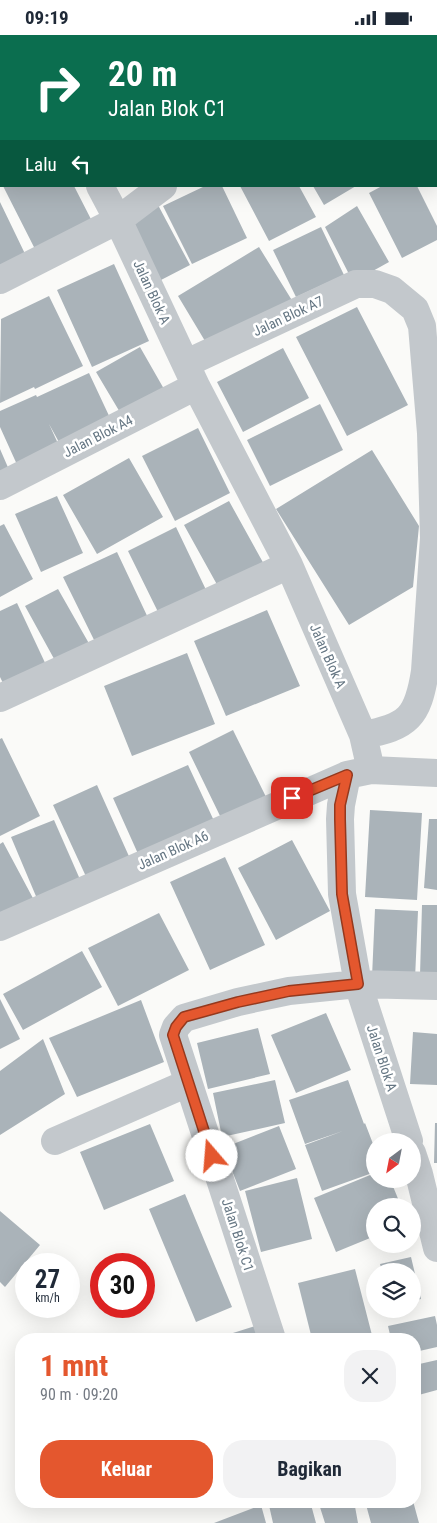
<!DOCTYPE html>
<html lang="id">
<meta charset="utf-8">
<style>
:root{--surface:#fff;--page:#f2f2f3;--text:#1f2937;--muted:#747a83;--accent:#e4572e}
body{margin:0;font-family:"Roboto Condensed",sans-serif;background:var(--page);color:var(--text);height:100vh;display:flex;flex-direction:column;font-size:19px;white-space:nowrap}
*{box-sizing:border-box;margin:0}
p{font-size:16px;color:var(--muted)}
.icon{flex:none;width:28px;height:28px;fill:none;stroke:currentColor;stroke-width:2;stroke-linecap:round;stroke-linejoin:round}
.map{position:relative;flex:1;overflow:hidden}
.drawer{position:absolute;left:15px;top:1298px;width:406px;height:175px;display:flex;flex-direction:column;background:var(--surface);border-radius:20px;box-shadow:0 5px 20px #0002}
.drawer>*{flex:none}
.banner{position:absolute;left:0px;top:0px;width:438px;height:152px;box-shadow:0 5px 20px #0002;background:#0b6e4f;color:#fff;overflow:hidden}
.needle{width:32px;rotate:212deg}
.tools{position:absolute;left:366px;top:1098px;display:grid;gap:10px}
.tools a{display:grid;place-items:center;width:55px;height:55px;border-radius:50%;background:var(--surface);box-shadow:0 5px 20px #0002;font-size:25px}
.speed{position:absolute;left:15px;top:1218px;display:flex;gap:10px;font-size:25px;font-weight:700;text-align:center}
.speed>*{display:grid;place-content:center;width:65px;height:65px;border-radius:50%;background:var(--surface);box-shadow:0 5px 20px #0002;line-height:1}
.speed small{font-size:12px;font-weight:400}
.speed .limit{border:8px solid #d22;background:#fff;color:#111}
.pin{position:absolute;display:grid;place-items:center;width:42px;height:42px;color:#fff;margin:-21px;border-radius:10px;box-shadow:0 2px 8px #0006}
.me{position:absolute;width:55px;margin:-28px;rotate:342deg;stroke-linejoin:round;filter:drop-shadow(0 0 4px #0008)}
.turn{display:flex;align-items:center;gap:18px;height:105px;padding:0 25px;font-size:22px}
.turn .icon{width:65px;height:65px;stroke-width:2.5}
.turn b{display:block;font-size:35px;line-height:42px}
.then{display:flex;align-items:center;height:48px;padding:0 25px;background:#0003;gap:10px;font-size:19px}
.round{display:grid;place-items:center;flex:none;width:52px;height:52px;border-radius:20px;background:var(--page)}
.head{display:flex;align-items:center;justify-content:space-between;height:85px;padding:0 25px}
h1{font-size:30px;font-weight:700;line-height:38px;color:var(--accent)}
.primary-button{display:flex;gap:10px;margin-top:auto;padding:10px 25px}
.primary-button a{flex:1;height:58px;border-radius:20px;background:var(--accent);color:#fff;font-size:20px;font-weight:700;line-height:58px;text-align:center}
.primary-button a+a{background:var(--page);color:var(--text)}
.status{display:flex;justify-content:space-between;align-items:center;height:35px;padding:0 25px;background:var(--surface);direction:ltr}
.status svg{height:14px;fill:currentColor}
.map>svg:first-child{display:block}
.building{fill:#aab3b9}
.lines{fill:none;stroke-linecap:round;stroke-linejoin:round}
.minor{stroke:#c3c8cc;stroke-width:28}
.route-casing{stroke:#94391e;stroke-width:12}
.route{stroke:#e4572e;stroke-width:9}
.labels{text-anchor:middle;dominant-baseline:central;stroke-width:5;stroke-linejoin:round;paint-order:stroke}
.street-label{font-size:14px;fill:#657683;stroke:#fff}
</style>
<div class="status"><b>09:19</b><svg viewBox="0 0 49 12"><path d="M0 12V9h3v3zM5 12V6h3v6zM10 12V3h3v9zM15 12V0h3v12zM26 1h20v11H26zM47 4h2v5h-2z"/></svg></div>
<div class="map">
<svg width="437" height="1488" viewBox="0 0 437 1488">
<rect width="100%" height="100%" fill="#fafaf8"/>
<path class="building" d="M 3,151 L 74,151 L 95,192 L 38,220 Z
M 205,151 L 222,151 L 247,203 L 192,229 L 163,171 Z
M 240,151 L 299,151 L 316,182 L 269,206 Z
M 313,151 L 356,151 L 324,170 Z
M 382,151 L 417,151 L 437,191 L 437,205 L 402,223 L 369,158 Z
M 0,167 L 28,225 L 0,238 Z
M 158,170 L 190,230 L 161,245 L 130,185 Z
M 357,171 L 389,227 L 353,247 L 325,192 Z
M 321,192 L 344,240 L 296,262 L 273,215 Z
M 259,212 L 293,267 L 211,316 L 178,261 Z
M 114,229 L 149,306 L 92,332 L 57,255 Z
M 49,261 L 83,331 L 35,354 L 34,352 L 0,368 L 1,284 Z
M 357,272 L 408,370 L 347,401 L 296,302 Z
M 140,312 L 164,354 L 121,379 L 96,337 Z
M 283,313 L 309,363 L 243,397 L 217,347 Z
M 89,338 L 111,385 L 60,409 L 49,389 L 61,415 L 19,434 L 0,392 L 0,376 L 36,360 L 37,362 Z
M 320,369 L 343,415 L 270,451 L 247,405 Z
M 198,393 L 230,458 L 175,486 L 142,421 Z
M 0,414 L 10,437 L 0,441 Z
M 372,415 L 419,491 L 413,552 L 349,590 L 276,474 Z
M 129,423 L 163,482 L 97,519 L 63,460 Z
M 57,461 L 83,518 L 41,537 L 15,479 Z
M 229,466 L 265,531 L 220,555 L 184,490 Z
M 4,489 L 33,544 L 0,562 L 0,491 Z
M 176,492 L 208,559 L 160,581 L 128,516 Z
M 117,517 L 150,587 L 97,611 L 63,542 Z
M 58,554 L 91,612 L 58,631 L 25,571 Z
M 17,568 L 47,632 L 5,652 L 0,642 L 0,576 Z
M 267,575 L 300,651 L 226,681 L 194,606 Z
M 187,618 L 215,689 L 132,721 L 104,651 Z
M 233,695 L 268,766 L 223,787 L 189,717 Z
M 2,703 L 40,781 L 0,801 L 0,704 Z
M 188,730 L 215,788 L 139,821 L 113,763 Z
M 97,750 L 132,828 L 89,848 L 53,770 Z
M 370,775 L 422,778 L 417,865 L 365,862 Z
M 429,784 L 437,784 L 437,855 L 424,853 Z
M 54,785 L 82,849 L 38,866 L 11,802 Z
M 292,805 L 330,876 L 276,905 L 238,833 Z
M 3,807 L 35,867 L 0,886 L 0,809 Z
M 225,822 L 265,910 L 210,935 L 170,847 Z
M 422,870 L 437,870 L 437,940 L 420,940 Z
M 375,874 L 418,876 L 415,944 L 372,942 Z
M 159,878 L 189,935 L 118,971 L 88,913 Z
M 82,916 L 102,952 L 23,995 L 3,959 Z
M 0,964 L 20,1004 L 0,1014 Z
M 141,965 L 164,1027 L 77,1062 L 49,1003 Z
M 326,978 L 351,1035 L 296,1058 L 271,1000 Z
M 258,993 L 270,1039 L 208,1054 L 197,1008 Z
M 413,997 L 437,999 L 437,1050 L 410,1049 Z
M 43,1004 L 65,1059 L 0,1100 L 0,1036 Z
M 275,1045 L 285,1088 L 222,1102 L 213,1058 Z
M 348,1045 L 364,1089 L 365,1088 L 375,1114 L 375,1137 L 322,1156 L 305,1110 L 343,1096 L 305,1109 L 289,1065 Z
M 435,1088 L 437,1088 L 437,1128 L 434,1128 Z
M 150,1089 L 174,1146 L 104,1175 L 80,1117 Z
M 279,1091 L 296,1134 L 240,1156 L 223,1113 Z
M 375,1138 L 375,1144 L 390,1144 L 401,1171 L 375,1171 L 375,1201 L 336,1217 L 314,1163 Z
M 297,1143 L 312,1204 L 261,1217 L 245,1156 Z
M 185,1159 L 232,1272 L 196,1287 L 149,1174 Z
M 0,1176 L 40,1210 L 5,1252 L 0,1247 Z
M 411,1222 L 421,1264 L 412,1266 L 412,1236 L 382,1236 L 380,1229 Z
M 355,1234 L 373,1304 L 312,1304 L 298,1248 Z
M 435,1281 L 437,1290 L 437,1312 L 415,1317 L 415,1304 L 391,1304 L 388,1291 Z
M 258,1290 L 262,1304 L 217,1304 L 217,1303 Z
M 437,1325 L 437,1355 L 415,1361 L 415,1330 Z
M 268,1466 L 310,1466 L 316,1488 L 273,1488 Z
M 318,1466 L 354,1466 L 358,1488 L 325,1488 Z
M 365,1466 L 413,1466 L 419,1488 L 371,1488 Z
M 261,1470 L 266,1488 L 214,1488 Z"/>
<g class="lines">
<path class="minor" d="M 21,0 L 22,1
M 436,16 L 437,15
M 100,151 L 118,185 L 196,351 L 289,530 L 363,700 L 371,735
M 0,245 L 118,185 L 163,151
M 187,328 L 356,249 L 375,249 L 392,255 L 415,274 L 422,291 L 431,398 L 434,503 L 425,636 C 418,682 408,692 363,700
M 0,451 L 196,351
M 0,663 L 289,530
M 0,892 L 347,740
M 55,1106 L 188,1048
M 409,1106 L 358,949 L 342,859 L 340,784 L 341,770 L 347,740 L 371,735 L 437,738
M 412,1118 L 419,1139 L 437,1213
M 272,1304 L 173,1000 L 176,992 L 184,983 L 238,967 L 289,956 L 358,949 L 437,951"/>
</g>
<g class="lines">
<defs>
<path id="route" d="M 212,1121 L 173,1000 L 176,992 L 184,982 L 238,967 L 289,956 L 358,949 L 342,859 L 340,784 L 340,770 L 347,740 L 292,763"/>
</defs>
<use href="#route" class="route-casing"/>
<use href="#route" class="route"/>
</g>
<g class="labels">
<g class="street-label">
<text transform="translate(152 257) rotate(65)">Jalan Blok A</text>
<text transform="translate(288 281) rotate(-25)">Jalan Blok A7</text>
<text transform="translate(98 401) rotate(-27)">Jalan Blok A4</text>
<text transform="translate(328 621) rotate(66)">Jalan Blok A</text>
<text transform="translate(173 815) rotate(-24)">Jalan Blok A6</text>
<text transform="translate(382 1023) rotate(72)">Jalan Blok A</text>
<text transform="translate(238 1200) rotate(72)">Jalan Blok C1</text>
</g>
</g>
</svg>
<div class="tools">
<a><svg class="needle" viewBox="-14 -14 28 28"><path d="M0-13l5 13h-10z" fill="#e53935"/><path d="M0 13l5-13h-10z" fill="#747a83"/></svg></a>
<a><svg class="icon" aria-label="search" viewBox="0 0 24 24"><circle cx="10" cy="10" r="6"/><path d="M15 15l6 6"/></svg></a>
<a><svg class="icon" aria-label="layers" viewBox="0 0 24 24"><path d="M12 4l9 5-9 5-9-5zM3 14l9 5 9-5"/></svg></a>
</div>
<div class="speed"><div>27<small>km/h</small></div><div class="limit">30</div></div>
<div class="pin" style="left:292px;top:763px;background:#d93025"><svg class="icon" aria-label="arrive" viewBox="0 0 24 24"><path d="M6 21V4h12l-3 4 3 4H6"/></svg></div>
<svg class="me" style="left:212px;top:1121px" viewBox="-20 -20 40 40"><circle r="19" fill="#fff"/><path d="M0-13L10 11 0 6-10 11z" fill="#e4572e"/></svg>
<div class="banner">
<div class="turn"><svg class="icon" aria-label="right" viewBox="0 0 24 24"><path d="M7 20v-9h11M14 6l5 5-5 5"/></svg><div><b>20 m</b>Jalan Blok C1</div></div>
<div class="then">Lalu<svg class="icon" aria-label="left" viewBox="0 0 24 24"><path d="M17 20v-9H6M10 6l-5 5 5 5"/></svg></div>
</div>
<section class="drawer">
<div class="head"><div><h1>1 mnt</h1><p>90 m · 09:20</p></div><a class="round"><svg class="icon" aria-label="close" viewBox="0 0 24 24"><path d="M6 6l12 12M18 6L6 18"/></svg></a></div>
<div class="primary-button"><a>Keluar</a><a>Bagikan</a></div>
</section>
</div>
